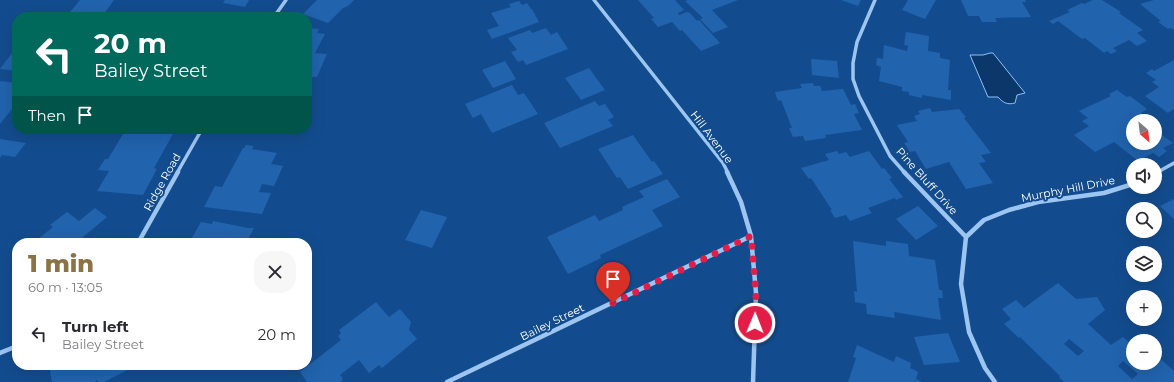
<!DOCTYPE html>
<meta charset="utf-8">
<style>
:root{--surface:#fff;--page:#f7f7f7;--text:#2b2b33;--muted:#7c7c81;--accent:#8a7346}
body{margin:0;font-family:Montserrat,sans-serif;background:var(--page);color:var(--text);height:100vh;display:flex;flex-direction:column;font-size:15px;white-space:nowrap}
*{box-sizing:border-box;margin:0}
p{font-size:13px;color:var(--muted)}
.icon{flex:none;width:22px;height:22px;fill:none;stroke:currentColor;stroke-width:2;stroke-linecap:round;stroke-linejoin:round}
.map{position:relative;flex:1;overflow:hidden}
.details{position:absolute;left:12px;top:238px;width:300px;height:132px;display:flex;flex-direction:column;background:var(--surface);border-radius:16px;box-shadow:0 4px 16px #0002}
.details>*{flex:none}
.banner{position:absolute;left:12px;top:12px;width:300px;height:122px;border-radius:16px;box-shadow:0 4px 16px #0002;background:#00695c;color:#fff;overflow:hidden}
.needle{width:26px;rotate:152deg}
.fabs{position:absolute;left:1126px;top:114px;display:grid;gap:8px}
.fabs a{display:grid;place-items:center;width:36px;height:36px;border-radius:50%;background:var(--surface);box-shadow:0 4px 16px #0002;font-size:20px}
.pin{position:absolute;display:grid;place-items:center;width:34px;height:34px;color:#fff;margin:-41px -17px;border-radius:50% 50% 50% 0;rotate:-45deg;box-shadow:0 0 4px #0007}
.pin .icon{rotate:45deg}
.me{position:absolute;width:44px;margin:-22px;rotate:1deg;stroke-linejoin:round;filter:drop-shadow(0 0 3px #0008)}
.turn{display:flex;align-items:center;gap:14px;height:84px;padding:0 16px;font-size:18px}
.turn .icon{width:52px;height:52px;stroke-width:2.5}
.turn b{display:block;font-size:28px;line-height:34px}
.then{display:flex;align-items:center;height:38px;padding:0 16px;background:#0003;gap:8px;font-size:15px}
.round{display:grid;place-items:center;flex:none;width:42px;height:42px;border-radius:16px;background:var(--page)}
.summary{display:flex;align-items:center;justify-content:space-between;height:68px;padding:0 16px}
h1{font-size:24px;font-weight:800;line-height:30px;color:var(--accent)}
ul{padding:0;list-style:none}
li{display:flex;align-items:center;gap:12px;height:56px;padding:0 16px}
li div{flex:1}
li b{display:block;font-size:15px}
li em{font-style:normal}
.map>svg:first-child{display:block}
.water{fill:#0c376a;stroke:#8ec1f4}
.building{fill:#2163ad;fill-rule:evenodd}
.lines{fill:none;stroke-linecap:round;stroke-linejoin:round}
.minor-far1{stroke:#9dc5f1;stroke-width:3.5}
.minor{stroke:#9dc5f1;stroke-width:4.5}
.route{stroke:#e11d48;stroke-width:7;stroke-dasharray:0 12.6}
.labels{text-anchor:middle;dominant-baseline:central;stroke-width:4;stroke-linejoin:round;paint-order:stroke}
.street-label{font-size:11px;fill:#fff;stroke:#134c8e}
</style>
<div class="map">
<svg width="1174" height="382" viewBox="0 0 1174 382">
<rect width="100%" height="100%" fill="#134c8e"/>
<path class="water" d="M 990,53 L 993,53 L 1025,93 L 1017,95 L 1015,103 C 1008,105 1003,103 998,97 L 988,97 L 970,55 L 983,55 Z"/>
<path class="building" d="M 80,0 L 114,0 L 102,17 L 66,17 Z
M 225,0 L 249,0 L 245,7 L 223,3 Z
M 317,0 L 354,0 L 348,6 L 343,8 L 328,23 L 303,14 Z
M 638,0 L 675,0 L 684,10 L 678,13 L 679,15 L 687,12 L 690,13 L 697,21 L 699,20 L 720,43 L 701,51 L 682,30 L 680,31 L 672,22 L 658,27 L 651,19 L 654,18 Z
M 688,0 L 738,0 L 712,10 L 728,27 L 713,33 L 700,19 L 703,18 L 685,1 Z
M 841,0 L 861,0 L 858,6 Z
M 908,0 L 936,0 L 925,19 L 902,10 Z
M 961,0 L 1025,0 L 1026,2 L 1022,2 L 1031,17 L 995,18 L 997,22 L 982,22 L 979,16 L 968,16 Z
M 1093,0 L 1102,0 L 1121,12 L 1119,13 L 1143,30 L 1137,33 L 1147,41 L 1137,46 L 1129,40 L 1113,48 L 1117,51 L 1111,54 L 1107,51 L 1104,53 L 1085,38 L 1082,39 L 1058,21 L 1053,24 L 1049,21 L 1070,12 L 1067,10 L 1082,3 L 1084,4 Z
M 1154,0 L 1174,0 L 1174,30 L 1171,28 L 1168,29 L 1158,22 L 1161,21 L 1140,4 Z
M 519,1 L 522,5 L 527,3 L 531,9 L 532,9 L 539,22 L 492,39 L 487,30 L 499,26 L 491,13 L 511,7 L 509,4 Z
M 197,15 L 218,16 L 218,17 L 195,17 Z
M 307,28 L 319,29 L 317,33 L 325,34 L 315,53 L 327,54 L 317,77 L 307,77 Z
M 546,28 L 551,35 L 557,32 L 568,49 L 526,65 L 523,60 L 518,62 L 511,52 L 517,50 L 508,38 L 530,30 L 532,33 Z
M 906,32 L 929,36 L 928,51 L 940,53 L 940,58 L 950,60 L 948,90 L 951,90 L 951,100 L 922,95 L 922,98 L 909,95 L 909,92 L 902,91 L 902,87 L 879,81 L 881,67 L 876,65 L 877,58 L 883,59 L 884,45 L 907,51 L 908,46 L 904,45 Z
M 12,53 L 17,54 L 17,71 L 0,69 Z
M 811,59 L 837,61 L 839,78 L 812,75 Z
M 1174,60 L 1174,109 L 1168,113 L 1145,96 L 1159,87 L 1152,82 L 1156,80 L 1146,73 L 1152,69 L 1154,71 Z
M 505,61 L 516,79 L 493,88 L 482,70 Z
M 589,68 L 605,90 L 581,100 L 565,78 Z
M 1,81 L 17,83 L 17,103 L 0,124 L 0,82 Z
M 813,83 L 814,86 L 820,86 L 822,91 L 843,89 L 851,105 L 855,104 L 859,113 L 854,114 L 862,130 L 825,135 L 826,138 L 805,141 L 803,136 L 793,137 L 789,128 L 792,128 L 781,100 L 778,101 L 775,92 L 802,88 L 800,84 Z
M 512,85 L 518,95 L 524,93 L 538,114 L 492,133 L 481,114 L 473,118 L 465,104 Z
M 1117,90 L 1127,97 L 1130,96 L 1147,109 L 1141,113 L 1152,121 L 1133,121 L 1133,143 L 1155,143 L 1155,123 L 1163,129 L 1158,132 L 1173,143 L 1163,148 L 1167,151 L 1159,157 L 1153,153 L 1138,161 L 1114,142 L 1095,152 L 1074,135 L 1089,126 L 1082,121 L 1088,118 L 1079,111 L 1111,96 L 1109,94 Z
M 595,101 L 599,106 L 605,104 L 614,117 L 608,120 L 613,126 L 560,148 L 544,123 Z
M 930,108 L 932,112 L 959,109 L 966,117 L 964,118 L 991,153 L 981,155 L 986,162 L 979,163 L 993,183 L 966,189 L 949,162 L 926,169 L 915,151 L 910,152 L 904,143 L 908,142 L 897,125 L 917,121 L 914,116 L 920,114 L 918,111 Z
M 126,129 L 174,132 L 154,168 L 157,169 L 143,195 L 97,191 L 109,171 L 98,170 L 105,159 L 108,159 Z
M 633,135 L 652,162 L 654,161 L 663,174 L 628,189 L 620,177 L 617,178 L 598,149 Z
M 0,139 L 26,143 L 15,157 L 2,155 L 0,158 Z
M 246,145 L 254,146 L 252,149 L 277,153 L 271,164 L 283,166 L 274,186 L 262,184 L 259,192 L 271,193 L 262,214 L 204,207 L 215,186 L 222,187 L 243,148 L 244,148 Z
M 837,151 L 839,154 L 846,152 L 850,157 L 869,151 L 882,169 L 884,168 L 892,178 L 889,179 L 903,197 L 896,200 L 895,198 L 868,208 L 872,213 L 850,221 L 846,215 L 835,218 L 830,210 L 832,210 L 811,178 L 809,179 L 801,168 L 829,160 L 825,154 Z
M 667,179 L 680,197 L 652,210 L 663,226 L 600,255 L 601,258 L 568,274 L 547,237 L 595,215 L 599,221 L 623,210 L 622,207 L 644,197 L 639,191 Z
M 1174,199 L 1174,219 L 1160,206 Z
M 918,206 L 938,226 L 916,240 L 896,219 Z
M 95,208 L 107,217 L 82,238 L 87,242 L 85,243 L 33,243 L 53,227 L 50,225 L 67,212 L 79,221 Z
M 421,210 L 447,217 L 432,248 L 405,240 Z
M 213,221 L 248,228 L 254,228 L 246,243 L 189,243 L 201,222 L 212,224 Z
M 853,241 L 886,246 L 886,241 L 908,244 L 909,256 L 935,260 L 939,290 L 942,290 L 943,298 L 938,298 L 941,320 L 894,312 L 895,318 L 867,314 L 866,304 L 855,302 L 854,291 L 857,292 Z
M 1058,283 L 1076,299 L 1097,297 L 1105,310 L 1088,324 L 1111,345 L 1123,337 L 1133,346 L 1133,363 L 1155,363 L 1155,354 L 1174,371 L 1174,382 L 1064,382 L 1059,377 L 1060,376 L 1020,337 L 1019,338 L 1004,324 L 1011,319 L 1002,309 L 1016,300 L 1024,308 ZM 1069,339 L 1084,351 L 1078,356 L 1064,344 ZM 1123,361 L 1138,374 L 1132,379 L 1118,366 Z
M 376,302 L 389,317 L 400,309 L 411,322 L 409,330 L 417,339 L 382,368 L 379,365 L 369,373 L 359,360 L 340,375 L 343,378 L 341,382 L 307,382 L 300,372 L 341,340 L 338,336 L 341,333 L 339,330 Z
M 948,333 L 960,362 L 924,365 L 914,337 Z
M 857,345 L 894,362 L 896,356 L 911,363 L 910,368 L 918,372 L 916,379 L 922,382 L 848,382 L 856,358 L 853,357 Z
M 49,365 L 137,365 L 104,382 L 98,382 L 98,380 L 94,382 L 52,382 Z"/>
<g class="lines">
<path class="minor-far1" d="M 594,0 L 723,163 L 728,173
M 875,0 L 857,42 L 853,63 L 853,79 L 859,96 L 890,156 L 905,173
M 274,17 L 286,0
M 177,173 L 202,129
M 1156,173 L 1174,163"/>
<path class="minor" d="M 727,172 L 741,202 L 751,236 L 756,293 L 753,382
M 904,172 L 966,237
M 1155,174 L 1158,172
M 966,237 L 984,220 L 1009,210 L 1038,202 L 1104,193 L 1133,184
M 966,237 L 961,284 L 969,332 L 985,368 L 995,382
M 138,243 L 178,172
M 0,353 L 17,346
M 447,382 L 751,236"/>
</g>
<g class="lines">
<path class="route" d="M 613,303 L 751,236 L 756,294 L 755,323"/>
</g>
<g class="labels">
<g class="street-label">
<text transform="translate(712 137) rotate(53)">Hill Avenue</text>
<text transform="translate(927 181) rotate(48)">Pine Bluff Drive</text>
<text transform="translate(162 182) rotate(-61)">Ridge Road</text>
<text transform="translate(1068 189) rotate(-11)">Murphy Hill Drive</text>
<text transform="translate(552 322) rotate(-26)">Bailey Street</text>
</g>
</g>
</svg>
<div class="fabs">
<a><svg class="needle" viewBox="-14 -14 28 28"><path d="M0-13l5 13h-10z" fill="#e53935"/><path d="M0 13l5-13h-10z" fill="#7c7c81"/></svg></a>
<a><svg class="icon" aria-label="sound" viewBox="0 0 24 24"><path d="M4 9h4l5-4v14l-5-4H4zM17 9q2 3 0 6"/></svg></a>
<a><svg class="icon" aria-label="search" viewBox="0 0 24 24"><circle cx="10" cy="10" r="6"/><path d="M15 15l6 6"/></svg></a>
<a><svg class="icon" aria-label="layers" viewBox="0 0 24 24"><path d="M12 4l9 5-9 5-9-5zM3 14l9 5 9-5"/></svg></a>
<a>+</a>
<a>−</a>
</div>
<div class="pin" style="left:613px;top:303px;background:#d93025"><svg class="icon" aria-label="arrive" viewBox="0 0 24 24"><path d="M6 21V4h12l-3 4 3 4H6"/></svg></div>
<svg class="me" style="left:755px;top:323px" viewBox="-20 -20 40 40"><circle r="17" fill="#e11d48" stroke="#fff" stroke-width="3"/><path d="M0-11L8 9 0 5-8 9z" fill="#fff"/></svg>
<div class="banner">
<div class="turn"><svg class="icon" aria-label="left" viewBox="0 0 24 24"><path d="M17 20v-9H6M10 6l-5 5 5 5"/></svg><div><b>20 m</b>Bailey Street</div></div>
<div class="then">Then<svg class="icon" aria-label="arrive" viewBox="0 0 24 24"><path d="M6 21V4h12l-3 4 3 4H6"/></svg></div>
</div>
<section class="details">
<div class="summary"><div><h1>1 min</h1><p>60 m · 13:05</p></div><a class="round"><svg class="icon" aria-label="close" viewBox="0 0 24 24"><path d="M6 6l12 12M18 6L6 18"/></svg></a></div>
<ul>
<li><svg class="icon" aria-label="left" viewBox="0 0 24 24"><path d="M17 20v-9H6M10 6l-5 5 5 5"/></svg><div><b>Turn left</b><p>Bailey Street</p></div><em>20 m</em></li>
</ul>
</section>
</div>
